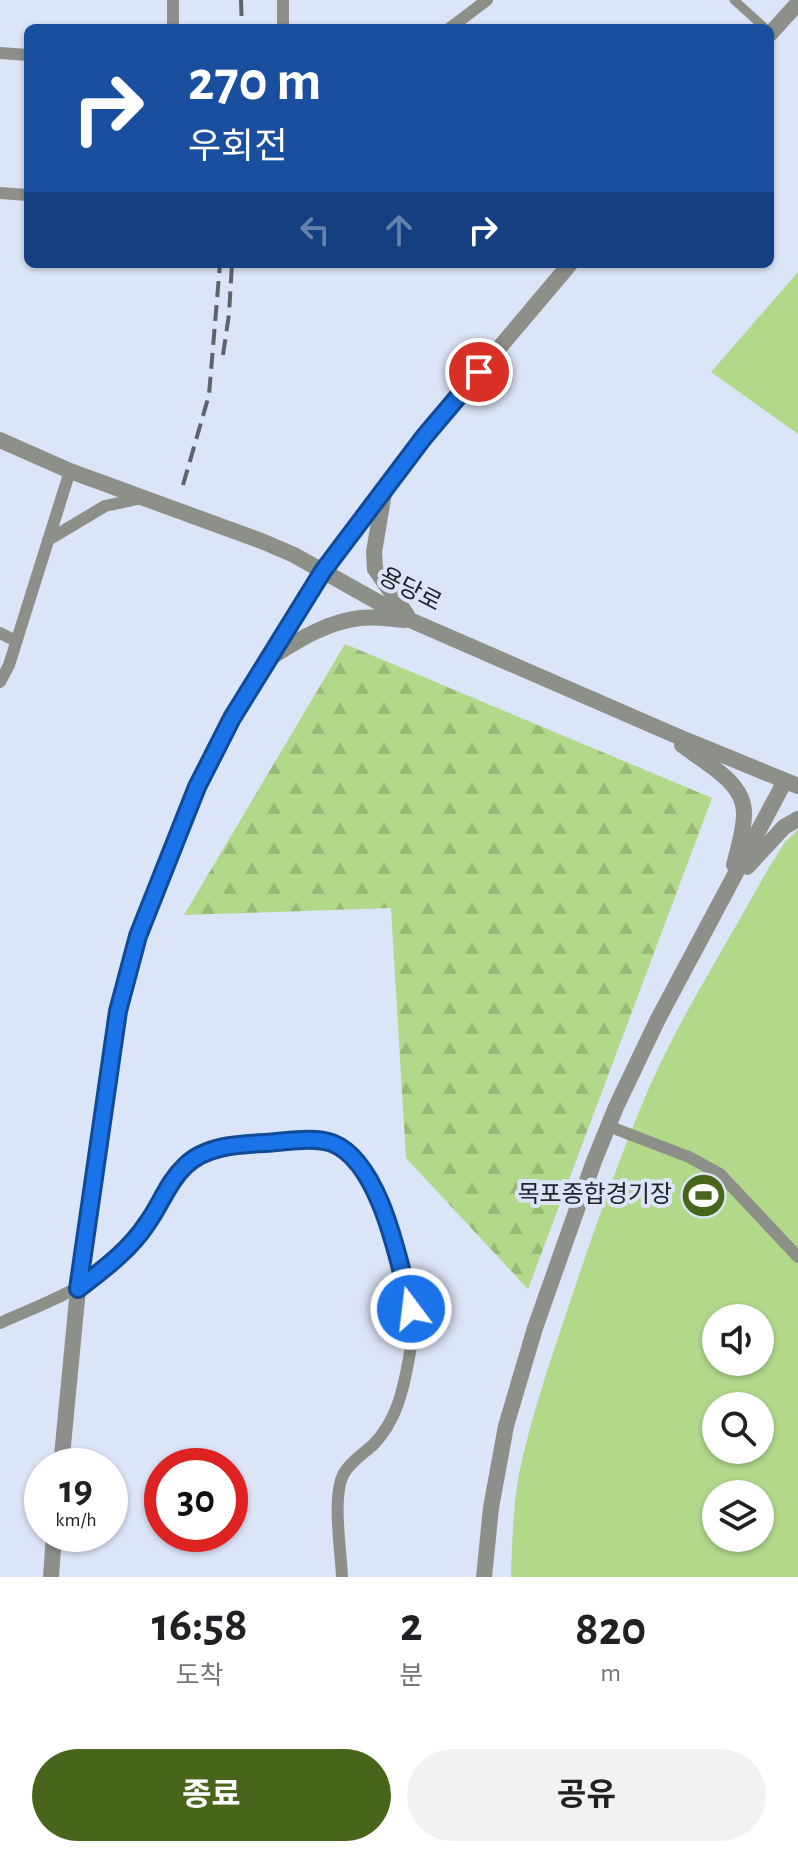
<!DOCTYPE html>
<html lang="ko">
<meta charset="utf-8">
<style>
:root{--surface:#fff;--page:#f2f2f2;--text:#202124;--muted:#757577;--accent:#47661c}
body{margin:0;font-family:"Alegreya Sans","Noto Sans KR",sans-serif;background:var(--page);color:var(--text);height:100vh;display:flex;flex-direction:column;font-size:30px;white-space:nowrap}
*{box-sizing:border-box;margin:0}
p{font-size:26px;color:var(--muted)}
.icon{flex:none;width:44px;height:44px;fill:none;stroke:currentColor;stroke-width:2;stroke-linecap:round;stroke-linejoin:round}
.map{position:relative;height:1577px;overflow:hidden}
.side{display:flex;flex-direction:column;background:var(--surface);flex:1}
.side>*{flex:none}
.top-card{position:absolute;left:24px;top:24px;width:750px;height:244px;border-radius:12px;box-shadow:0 2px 6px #0004;background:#1a4fa0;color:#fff;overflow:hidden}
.fabs{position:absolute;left:702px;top:1304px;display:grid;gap:16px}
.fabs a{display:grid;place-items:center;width:72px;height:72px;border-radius:50%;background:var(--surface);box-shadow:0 2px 6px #0004;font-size:40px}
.speed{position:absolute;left:24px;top:1448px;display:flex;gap:16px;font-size:40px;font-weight:700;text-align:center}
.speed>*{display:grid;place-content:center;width:104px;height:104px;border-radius:50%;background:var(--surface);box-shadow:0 2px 6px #0004;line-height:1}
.speed small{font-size:20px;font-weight:400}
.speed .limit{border:12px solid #d22;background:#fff;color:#111}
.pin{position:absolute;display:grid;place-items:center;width:68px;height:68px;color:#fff;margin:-34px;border:4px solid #fff;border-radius:50%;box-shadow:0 2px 8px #0007}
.me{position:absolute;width:88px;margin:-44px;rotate:345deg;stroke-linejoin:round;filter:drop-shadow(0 0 6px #0008)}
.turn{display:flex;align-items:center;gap:28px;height:168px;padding:0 32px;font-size:36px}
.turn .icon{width:104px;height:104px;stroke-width:2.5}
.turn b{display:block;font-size:56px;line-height:68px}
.lanes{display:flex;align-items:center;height:76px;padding:0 32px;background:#0003;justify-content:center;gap:40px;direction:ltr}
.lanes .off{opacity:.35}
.eta{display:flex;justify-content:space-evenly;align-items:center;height:136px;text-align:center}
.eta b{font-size:48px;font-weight:700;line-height:56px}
.primary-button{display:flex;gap:16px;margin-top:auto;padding:16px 32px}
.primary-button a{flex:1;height:92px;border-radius:48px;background:var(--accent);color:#fff;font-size:32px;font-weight:700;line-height:92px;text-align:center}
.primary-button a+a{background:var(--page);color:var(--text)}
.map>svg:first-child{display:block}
.grass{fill:#b2d98a;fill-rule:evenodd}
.forest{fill:url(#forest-firs)}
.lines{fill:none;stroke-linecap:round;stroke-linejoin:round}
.pedestrian{stroke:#8c9088;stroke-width:9}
.minor{stroke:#8c9088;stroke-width:12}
.tertiary{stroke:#8c9088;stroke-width:16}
.rail{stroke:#5d626d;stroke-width:4;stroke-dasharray:16 8;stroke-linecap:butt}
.route-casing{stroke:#114b97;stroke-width:20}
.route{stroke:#1a73e8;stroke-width:14}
.labels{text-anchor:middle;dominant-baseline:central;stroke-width:8;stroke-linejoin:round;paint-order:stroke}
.street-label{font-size:24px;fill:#20232a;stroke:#dce4f7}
.poi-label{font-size:24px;fill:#20232a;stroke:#dce4f7;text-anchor:end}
</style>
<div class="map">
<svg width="798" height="1577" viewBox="0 0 798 1577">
<defs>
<pattern id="forest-firs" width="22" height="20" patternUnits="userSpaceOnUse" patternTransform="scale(2)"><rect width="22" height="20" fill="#b2d98a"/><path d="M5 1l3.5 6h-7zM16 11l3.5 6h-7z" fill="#99ba77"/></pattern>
</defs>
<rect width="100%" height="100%" fill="#dce4f7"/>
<path class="grass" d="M 798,272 L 798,434 L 711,372 Z
M 798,830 L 798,1577 L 511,1577 C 512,1543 513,1508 519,1474 C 531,1418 549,1364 567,1311 C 592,1236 618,1160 649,1088 C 682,1013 729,941 768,869 L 785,842 ZM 716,1318 L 760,1318 L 760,1362 L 716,1362 ZM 716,1406 L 760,1406 L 760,1450 L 716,1450 ZM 716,1494 L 760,1494 L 760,1538 L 716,1538 Z"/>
<path class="forest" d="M 345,644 L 712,798 L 528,1289 L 406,1158 L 391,908 L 184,915 Z"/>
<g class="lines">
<path class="pedestrian" d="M 734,0 L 765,28"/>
<path class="minor" d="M 173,0 L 173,28
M 283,0 L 283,28
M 450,28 L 487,0
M 0,53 L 28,55
M 0,193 L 28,195
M 48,540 L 105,506 L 142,498
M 0,633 L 16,641
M 0,682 L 9,665 L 70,471
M 608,1126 L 689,1157 L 720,1174 L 798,1257
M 0,1323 C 46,1302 88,1289 125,1252 C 153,1223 167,1170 203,1154 C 227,1143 317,1134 339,1147 C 377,1169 403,1267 411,1310 C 414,1325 412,1342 409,1358 C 403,1391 397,1420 373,1445 C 363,1454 349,1463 343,1475 C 332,1498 341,1550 342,1577"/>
<path class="tertiary" d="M 770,34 L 798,3
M 0,440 L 70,471 L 264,542 L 294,555 L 410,620 L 679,737 L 798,786
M 384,493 L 374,552 L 375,569 L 407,615
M 273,656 C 300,639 327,622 360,618 C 374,616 390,619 404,620
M 682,745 C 705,763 745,782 744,814 C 744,831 738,849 734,865
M 747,867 L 784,827 L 798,819
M 61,1466 L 78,1289 L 118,1011 L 138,936 L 197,787 L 232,718 L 323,571 L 424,437 L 570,264
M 51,1577 L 54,1534
M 484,1577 L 491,1508 L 506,1426 L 535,1328 L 594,1161 L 616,1107 L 658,1019 L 785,781"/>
<path class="rail" d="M 241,0 L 242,28
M 223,355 L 229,314 L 232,264
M 183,485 L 209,395 L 220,264"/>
</g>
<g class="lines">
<defs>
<path id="route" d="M 411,1309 C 399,1263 381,1162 332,1143 C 313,1136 285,1142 265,1143 C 238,1144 205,1146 185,1166 C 168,1182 161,1204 148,1222 C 130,1250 104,1269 78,1289 L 118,1011 L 138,936 L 197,787 L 232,718 L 323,571 L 424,437 L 479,372"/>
</defs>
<use href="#route" class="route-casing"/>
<use href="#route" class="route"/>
</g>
<defs>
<symbol id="stadium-disc" viewBox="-11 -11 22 22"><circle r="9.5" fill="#47661c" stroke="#dce4f7"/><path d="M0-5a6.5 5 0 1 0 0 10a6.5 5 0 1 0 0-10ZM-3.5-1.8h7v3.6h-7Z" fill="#fff"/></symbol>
</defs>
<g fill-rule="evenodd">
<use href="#stadium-disc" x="678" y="1170" width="51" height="51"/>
</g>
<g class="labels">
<g class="street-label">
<text transform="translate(410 590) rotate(27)">용당로</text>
</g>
<g class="poi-label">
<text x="672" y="1195">목포종합경기장</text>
</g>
</g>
</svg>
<div class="fabs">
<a><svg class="icon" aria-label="sound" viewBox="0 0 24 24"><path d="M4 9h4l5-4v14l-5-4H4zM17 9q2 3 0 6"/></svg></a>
<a><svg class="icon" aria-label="search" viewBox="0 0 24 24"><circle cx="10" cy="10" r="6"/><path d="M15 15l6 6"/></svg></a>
<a><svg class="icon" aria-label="layers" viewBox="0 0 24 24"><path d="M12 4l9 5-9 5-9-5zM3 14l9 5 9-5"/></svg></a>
</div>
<div class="speed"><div>19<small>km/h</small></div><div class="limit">30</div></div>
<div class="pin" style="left:479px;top:372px;background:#d93025"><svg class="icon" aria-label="arrive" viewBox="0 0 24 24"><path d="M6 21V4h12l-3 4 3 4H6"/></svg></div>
<svg class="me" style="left:411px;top:1309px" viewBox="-20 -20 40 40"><circle r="17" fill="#1a73e8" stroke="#fff" stroke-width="3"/><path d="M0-11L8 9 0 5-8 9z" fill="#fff"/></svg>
<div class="top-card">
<div class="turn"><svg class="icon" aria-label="right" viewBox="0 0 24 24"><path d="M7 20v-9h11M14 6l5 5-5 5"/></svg><div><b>270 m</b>우회전</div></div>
<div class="lanes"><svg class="icon off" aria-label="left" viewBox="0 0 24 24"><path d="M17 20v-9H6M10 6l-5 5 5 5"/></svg><svg class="icon off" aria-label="ahead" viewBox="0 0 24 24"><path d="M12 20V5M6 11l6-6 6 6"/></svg><svg class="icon" aria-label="right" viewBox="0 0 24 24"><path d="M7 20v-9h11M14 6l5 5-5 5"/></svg></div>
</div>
</div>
<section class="side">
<div class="eta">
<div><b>16:58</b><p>도착</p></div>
<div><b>2</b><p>분</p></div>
<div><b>820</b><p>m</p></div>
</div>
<div class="primary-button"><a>종료</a><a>공유</a></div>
</section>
